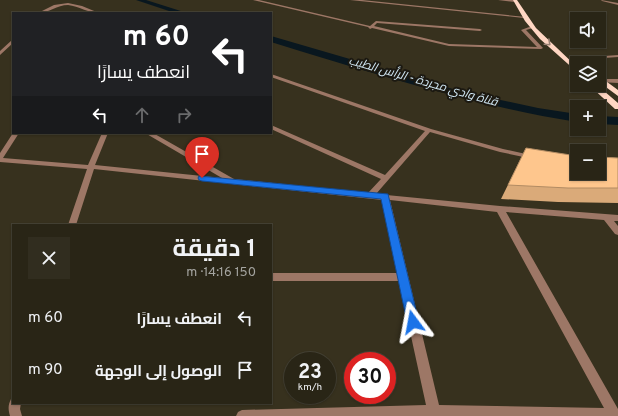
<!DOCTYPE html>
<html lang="ar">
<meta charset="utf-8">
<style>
:root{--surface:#292516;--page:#312d1f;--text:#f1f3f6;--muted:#a5a5a1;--line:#454235}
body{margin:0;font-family:Overpass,Cairo,sans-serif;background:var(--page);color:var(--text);direction:rtl;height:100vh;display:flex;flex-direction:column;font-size:15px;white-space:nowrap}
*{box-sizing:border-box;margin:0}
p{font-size:13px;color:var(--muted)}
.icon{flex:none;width:22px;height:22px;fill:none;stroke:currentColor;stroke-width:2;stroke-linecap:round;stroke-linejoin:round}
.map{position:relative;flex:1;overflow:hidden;direction:ltr}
.drawer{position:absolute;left:12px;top:224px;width:260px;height:180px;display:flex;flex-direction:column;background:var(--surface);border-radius:0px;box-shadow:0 1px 3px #0004,0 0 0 1px var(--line);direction:rtl}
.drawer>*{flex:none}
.banner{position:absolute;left:12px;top:12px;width:260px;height:122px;border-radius:0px;box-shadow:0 1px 3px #0004,0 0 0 1px var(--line);direction:rtl;background:#202124;color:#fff;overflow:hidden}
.tools{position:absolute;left:570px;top:12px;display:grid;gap:8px}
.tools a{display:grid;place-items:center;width:36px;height:36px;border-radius:0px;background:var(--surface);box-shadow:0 1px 3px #0004,0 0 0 1px var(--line);font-size:20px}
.speed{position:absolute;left:284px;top:352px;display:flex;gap:8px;font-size:20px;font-weight:700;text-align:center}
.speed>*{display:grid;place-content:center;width:52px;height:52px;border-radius:50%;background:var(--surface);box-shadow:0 1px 3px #0004,0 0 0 1px var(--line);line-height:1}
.speed small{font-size:10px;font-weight:400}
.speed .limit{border:6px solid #d22;background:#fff;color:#111}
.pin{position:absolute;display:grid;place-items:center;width:34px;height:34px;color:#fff;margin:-41px -17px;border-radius:50% 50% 50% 0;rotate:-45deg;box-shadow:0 0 4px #0007}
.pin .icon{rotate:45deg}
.me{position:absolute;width:44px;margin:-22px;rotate:347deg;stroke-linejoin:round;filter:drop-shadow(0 0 3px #0008)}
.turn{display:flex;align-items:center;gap:14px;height:84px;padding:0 16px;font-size:18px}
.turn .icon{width:52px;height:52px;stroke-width:2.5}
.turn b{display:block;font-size:28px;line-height:34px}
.lanes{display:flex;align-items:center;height:38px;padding:0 16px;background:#0003;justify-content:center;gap:20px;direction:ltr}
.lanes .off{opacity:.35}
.round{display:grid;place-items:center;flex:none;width:42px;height:42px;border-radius:0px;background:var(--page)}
.head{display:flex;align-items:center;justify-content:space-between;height:68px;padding:0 16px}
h1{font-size:24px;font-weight:700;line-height:30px}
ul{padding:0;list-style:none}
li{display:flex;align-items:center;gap:12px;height:52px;padding:0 16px}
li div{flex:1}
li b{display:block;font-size:15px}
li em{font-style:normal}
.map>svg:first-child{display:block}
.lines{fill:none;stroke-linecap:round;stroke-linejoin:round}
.canal{fill:#09171f;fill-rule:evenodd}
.minor{fill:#9d7766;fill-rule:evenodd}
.trunk{fill:#ffd6c3;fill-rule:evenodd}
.wall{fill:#daaa79}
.building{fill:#fec68d;stroke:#b28b63}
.oneway{stroke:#998173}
.route{fill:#1a73e8;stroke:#114b97}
.labels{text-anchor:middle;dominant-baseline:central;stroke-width:4;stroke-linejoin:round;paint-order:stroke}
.far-water-label{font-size:12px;font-style:italic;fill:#d2e9f6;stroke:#1c1911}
</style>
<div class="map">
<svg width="618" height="416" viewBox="0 0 618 416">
<rect width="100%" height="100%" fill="#37311e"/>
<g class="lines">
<path class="canal" d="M 136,0 L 146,0 L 187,13 L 175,13 Z
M 271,36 L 463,92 L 538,108 L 577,114 L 577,122 C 472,105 372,73 271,42 Z
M 599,116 L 618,117 L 618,125 L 599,124 Z"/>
<path class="minor" d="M 253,0 L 259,0 L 370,26 L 376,21 L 480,29 L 482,30 L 480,31 L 377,23 L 374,26 L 449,44 L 537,47 L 521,30 L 532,26 L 533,28 L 526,30 L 543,48 L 541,49 L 449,46 L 372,28 L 370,29 L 368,27 Z
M 350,0 L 362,0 L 526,17 L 524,18 Z
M 498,0 L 515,0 L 517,1 L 515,2 Z
M 601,0 L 618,3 L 618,5 L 602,1 Z
M 68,3 L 82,6 L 99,13 C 88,13 79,6 68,5 C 57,5 49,13 38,13 L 54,5 Z
M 12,40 L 13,40 L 13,43 L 0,55 L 0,51 Z
M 618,55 L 618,57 L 576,60 L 574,59 L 576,58 Z
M 271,74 L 431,129 L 503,149 L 535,156 L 536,157 L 533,159 L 500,152 L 430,132 L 376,194 L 500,206 L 618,215 L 618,221 L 614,221 L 618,226 L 618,235 L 615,234 L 604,220 L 506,212 L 618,409 L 618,416 L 236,416 L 238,412 L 242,410 L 426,405 L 399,281 L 271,281 L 271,273 L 398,273 L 382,200 L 94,169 L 76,225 L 68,225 L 87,169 L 0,162 L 0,153 L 13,133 L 19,133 L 3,158 L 88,165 L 102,133 L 108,133 L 95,165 L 222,178 L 145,133 L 153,133 L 234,179 L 368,193 L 381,179 L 271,129 L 271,125 L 385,175 L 425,131 L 271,77 ZM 390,200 L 497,212 L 604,408 L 439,405 Z
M 602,79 L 618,79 L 618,83 L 600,82 L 599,81 Z
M 13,398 L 13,403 L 21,403 L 20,409 L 22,416 L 10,416 C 8,409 8,405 11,399 Z"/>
<path class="trunk" d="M 513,0 L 517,0 L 536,28 L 577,67 L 577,72 L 540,39 L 525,21 Z
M 599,76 L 618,90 L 618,96 L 599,82 Z
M 589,85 L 597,85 L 618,103 L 618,109 L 615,109 Z"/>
</g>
<path class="wall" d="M 526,148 L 575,156 L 618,158 L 618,203 L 558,202 L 501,199 Z"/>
<path class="building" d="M 526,148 L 577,156 L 577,173 L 599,173 L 599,157 L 618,158 L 618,188 L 568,188 L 508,185 Z"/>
<defs><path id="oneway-chevron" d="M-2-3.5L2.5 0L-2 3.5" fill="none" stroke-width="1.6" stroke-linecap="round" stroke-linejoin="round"/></defs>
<use class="oneway" href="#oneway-chevron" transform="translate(548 43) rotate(43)"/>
<path class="route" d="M 199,176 L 388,194 L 419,322 L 417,326 L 413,328 L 409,326 L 407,322 L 381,199 L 202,181 L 199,180 L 198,178 Z"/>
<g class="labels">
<g class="far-water-label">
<text transform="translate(423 82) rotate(16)">قناة وادي مجردة - الرأس الطيب</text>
</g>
</g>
</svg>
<div class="tools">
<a><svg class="icon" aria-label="sound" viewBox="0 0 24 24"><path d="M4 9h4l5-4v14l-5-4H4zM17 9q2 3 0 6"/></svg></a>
<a><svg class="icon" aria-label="layers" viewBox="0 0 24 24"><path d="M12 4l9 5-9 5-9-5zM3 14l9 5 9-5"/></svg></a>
<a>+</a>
<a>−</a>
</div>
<div class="speed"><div>23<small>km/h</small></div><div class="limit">30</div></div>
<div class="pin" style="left:202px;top:178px;background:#d93025"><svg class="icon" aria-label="arrive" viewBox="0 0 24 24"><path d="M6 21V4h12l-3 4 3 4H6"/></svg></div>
<svg class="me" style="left:413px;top:322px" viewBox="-20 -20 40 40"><path d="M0-17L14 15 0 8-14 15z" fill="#1a73e8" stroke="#fff" stroke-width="4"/></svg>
<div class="banner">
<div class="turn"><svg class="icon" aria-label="left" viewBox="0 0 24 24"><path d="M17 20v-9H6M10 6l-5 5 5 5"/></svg><div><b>60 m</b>انعطف يسارًا</div></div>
<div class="lanes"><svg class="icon" aria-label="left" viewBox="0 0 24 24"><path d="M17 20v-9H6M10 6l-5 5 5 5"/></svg><svg class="icon off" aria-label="ahead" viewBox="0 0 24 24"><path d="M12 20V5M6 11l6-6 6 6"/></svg><svg class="icon off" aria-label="right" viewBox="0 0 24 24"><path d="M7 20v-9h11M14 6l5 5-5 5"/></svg></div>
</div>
<section class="drawer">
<div class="head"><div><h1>1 دقيقة</h1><p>150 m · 14:16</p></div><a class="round"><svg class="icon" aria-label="close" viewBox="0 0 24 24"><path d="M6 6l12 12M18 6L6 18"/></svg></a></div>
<ul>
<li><svg class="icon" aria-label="left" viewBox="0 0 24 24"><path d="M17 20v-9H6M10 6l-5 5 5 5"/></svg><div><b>انعطف يسارًا</b></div><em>60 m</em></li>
<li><svg class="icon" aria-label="arrive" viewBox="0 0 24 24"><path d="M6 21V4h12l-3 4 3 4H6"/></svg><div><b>الوصول إلى الوجهة</b></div><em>90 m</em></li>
</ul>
</section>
</div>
